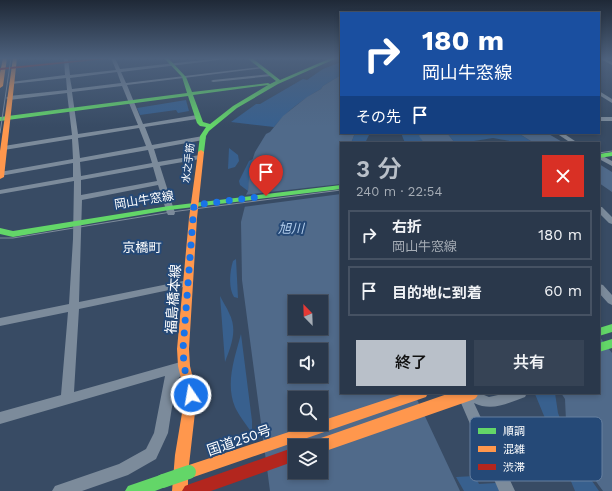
<!DOCTYPE html>
<html lang="ja">
<meta charset="utf-8">
<style>
:root{--surface:#2a384b;--page:#364355;--text:#f1f3f6;--muted:#a5acb5;--line:#465263;--accent:#b9c0c9}
body{margin:0;font-family:"Work Sans","Noto Sans JP",sans-serif;background:var(--page);color:var(--text);height:100vh;display:flex;flex-direction:column;font-size:15px;white-space:nowrap}
*{box-sizing:border-box;margin:0}
p{font-size:13px;color:var(--muted)}
.icon{flex:none;width:22px;height:22px;fill:none;stroke:currentColor;stroke-width:2;stroke-linecap:round;stroke-linejoin:round}
.map{position:relative;flex:1;overflow:hidden}
.drawer{position:absolute;left:340px;top:142px;width:260px;height:252px;display:flex;flex-direction:column;background:var(--surface);border-radius:0px;box-shadow:0 2px 6px #0003,0 0 0 1px var(--line)}
.drawer>*{flex:none}
.banner{position:absolute;left:340px;top:12px;width:260px;height:122px;border-radius:0px;box-shadow:0 2px 6px #0003,0 0 0 1px var(--line);background:#1a4fa0;color:#fff;overflow:hidden}
.needle{width:26px;rotate:337deg}
.buttons{position:absolute;left:288px;top:295px;display:grid;gap:8px}
.buttons a{display:grid;place-items:center;width:40px;height:40px;border-radius:0px;background:var(--surface);box-shadow:0 2px 6px #0003,0 0 0 1px var(--line);font-size:20px}
.pin{position:absolute;display:grid;place-items:center;width:34px;height:34px;color:#fff;margin:-41px -17px;border-radius:50% 50% 50% 0;rotate:-45deg;box-shadow:0 0 4px #0007}
.pin .icon{rotate:45deg}
.me{position:absolute;width:44px;margin:-22px;rotate:348deg;stroke-linejoin:round;filter:drop-shadow(0 0 3px #0008)}
.turn{display:flex;align-items:center;gap:14px;height:84px;padding:0 16px;font-size:18px}
.turn .icon{width:52px;height:52px;stroke-width:2.5}
.turn b{display:block;font-size:28px;line-height:34px}
.then{display:flex;align-items:center;height:38px;padding:0 16px;background:#0003;gap:8px;font-size:15px}
.round{display:grid;place-items:center;flex:none;width:42px;height:42px;border-radius:0px;background:var(--page)}
.overview{display:flex;align-items:center;justify-content:space-between;height:68px;padding:0 16px}
h1{font-size:24px;font-weight:600;line-height:30px;color:var(--accent)}
.action{display:flex;gap:8px;margin-top:auto;padding:8px 16px}
.action a{flex:1;height:46px;border-radius:0px;background:var(--accent);color:#111;font-size:16px;font-weight:600;line-height:46px;text-align:center}
.action a+a{background:var(--page);color:var(--text)}
ul{padding:0;list-style:none}
li{display:flex;align-items:center;gap:12px;height:50px;margin:0 8px 6px;padding:0 8px;border:2px solid var(--line);border-radius:0px}
li div{flex:1}
li b{display:block;font-size:15px}
li em{font-style:normal}
.map>svg:first-child{display:block}
.green{fill:#38608e}
.water{fill:#506a8a;fill-rule:evenodd}
.pier{fill:#384b64}
.lines{fill:none;stroke-linecap:round;stroke-linejoin:round}
.street{fill:#7c8b9b;fill-rule:evenodd}
.fast{fill:#63d668;fill-rule:evenodd}
.slow{fill:#ff974d;fill-rule:evenodd}
.jam{fill:#b3261e;fill-rule:evenodd}
.tram{stroke:#7e8b9b;stroke-width:1}
.fast-bridge{stroke:#63d668;stroke-width:14}
.slow-bridge{stroke:#ff974d;stroke-width:14}
.route{stroke:#1a73e8;stroke-width:7;stroke-dasharray:0 12.6}
.labels{text-anchor:middle;dominant-baseline:central;stroke-width:4;stroke-linejoin:round;paint-order:stroke}
.far-street-label{font-size:10px;fill:#fff;stroke:#254977}
.street-label{font-size:12px;fill:#fff;stroke:#254977}
.water-label{font-size:13px;font-style:italic;fill:#b1cceb;stroke:#254977}
.neighbourhood-label{font-size:13px;fill:#fff;stroke:#254977}
.near-street-label{font-size:14px;fill:#fff;stroke:#254977}
.key{fill:#254977;stroke:#6680a0;stroke-width:1}
.key-label{font-size:11px;fill:#fff}
</style>
<div class="map">
<svg width="612" height="491" viewBox="0 0 612 491">
<rect width="100%" height="100%" fill="#384b64"/>
<path class="green" d="M 341,62 L 341,75 L 323,86 L 321,89 C 303,99 287,111 274,127 L 231,122 L 256,104 L 260,104 L 303,79 L 307,80 L 323,69 Z
M 186,100 L 189,111 L 178,113 L 176,110 L 140,115 L 137,108 Z
M 355,133 L 370,133 L 366,141 L 369,143 L 351,143 Z
M 401,133 L 421,133 L 420,136 L 424,143 L 405,143 Z
M 447,133 L 518,133 L 534,143 L 521,143 L 493,138 L 474,141 L 471,143 L 455,143 Z
M 229,148 L 238,155 L 239,161 L 235,167 L 228,169 Z
M 253,159 L 248,191 L 240,185 L 239,181 L 249,161 Z
M 236,259 L 238,298 L 234,297 C 228,288 230,270 233,261 Z
M 220,296 C 223,302 227,308 229,313 C 238,330 231,346 225,362 Z
M 241,334 L 252,421 L 252,433 C 246,424 239,416 235,407 C 225,383 235,357 241,334 Z
M 538,393 L 555,393 L 558,413 L 574,455 L 599,491 L 575,491 L 535,394 Z
M 475,476 L 479,484 L 496,483 L 500,491 L 464,491 L 456,477 Z"/>
<path class="water" d="M 341,75 L 341,133 L 355,133 L 351,143 L 341,143 L 341,393 L 414,393 L 460,491 L 270,491 L 242,280 L 241,222 L 245,206 L 246,195 L 248,191 L 250,167 L 255,152 L 266,134 L 270,132 L 283,116 L 307,97 L 321,89 L 323,86 ZM 295,302 L 321,302 L 321,328 L 295,328 ZM 295,350 L 321,350 L 321,376 L 295,376 ZM 295,398 L 321,398 L 321,424 L 295,424 ZM 295,446 L 321,446 L 321,472 L 295,472 Z
M 421,133 L 447,133 L 455,143 L 424,143 L 419,136 Z
M 518,133 L 547,133 L 564,143 L 534,143 Z
M 599,164 L 612,172 L 612,192 L 599,183 Z
M 599,336 L 612,353 L 612,491 L 603,491 L 576,454 L 566,421 L 565,399 L 561,393 L 599,393 Z"/>
<path class="pier" d="M 341,184 L 341,194 L 243,207 L 244,195 Z"/>
<g class="lines">
<path class="street" d="M 64,58 L 68,58 L 70,75 L 116,70 L 111,58 L 115,58 L 120,69 L 222,58 L 235,58 L 121,72 L 126,83 L 261,67 L 263,68 L 127,85 L 143,124 L 197,115 L 200,117 L 197,119 L 145,127 L 152,145 L 203,136 L 206,138 L 203,140 L 154,149 L 158,162 L 200,155 L 203,157 L 200,159 L 160,166 L 175,213 L 174,215 L 168,215 L 167,213 L 158,185 L 82,200 L 79,302 L 188,280 L 193,283 L 188,286 L 79,309 L 74,392 L 184,361 L 188,363 L 190,366 L 176,381 L 168,433 L 156,459 L 128,475 L 82,491 L 52,491 L 55,486 L 119,464 L 146,449 L 154,433 L 165,376 L 0,424 L 0,412 L 61,395 L 68,312 L 0,326 L 0,318 L 69,304 L 73,239 L 74,181 L 0,194 L 0,190 L 73,177 L 73,163 L 0,176 L 0,172 L 73,159 L 72,139 L 4,150 L 1,148 L 4,146 L 72,135 L 67,93 L 9,100 L 6,98 L 9,96 L 67,90 L 66,78 L 11,84 L 9,83 L 11,82 L 65,75 ZM 117,72 L 121,83 L 72,89 L 70,78 ZM 122,86 L 138,125 L 78,134 L 72,92 ZM 139,128 L 146,146 L 80,158 L 78,138 ZM 148,150 L 152,163 L 81,176 L 80,162 ZM 153,167 L 157,181 L 81,195 L 81,180 Z
M 599,58 L 604,58 L 612,62 L 612,65 Z
M 270,74 L 272,74 L 272,76 L 213,82 L 211,81 L 213,80 Z
M 599,91 L 612,99 L 612,103 L 599,95 Z
M 599,117 L 612,117 L 612,121 L 599,121 Z
M 556,133 L 563,133 L 578,143 L 571,143 Z
M 599,154 L 612,161 L 612,166 L 599,159 Z
M 599,207 L 602,207 L 612,217 L 612,224 L 609,223 L 599,213 Z
M 599,284 L 603,285 L 612,295 L 612,305 L 608,303 L 599,293 Z
M 459,393 L 479,393 L 489,397 L 507,393 L 527,393 L 525,397 C 508,403 492,412 474,403 L 515,491 L 499,491 L 458,396 Z"/>
<path class="fast" d="M 164,58 L 168,58 L 186,77 L 192,92 L 268,83 L 270,84 L 276,81 L 247,58 L 252,58 L 280,80 L 331,58 L 337,58 L 278,84 L 237,108 L 209,131 L 206,136 L 204,152 L 201,154 L 198,152 L 200,136 L 206,127 L 200,126 L 197,123 L 188,96 L 0,121 L 0,117 L 187,93 L 182,77 ZM 268,85 L 233,106 L 210,124 L 203,122 L 193,95 Z
M 612,152 L 612,156 L 599,158 L 599,154 Z
M 341,185 L 341,189 L 169,210 L 13,237 L 0,234 L 0,228 L 13,231 L 169,206 Z
M 612,324 L 612,332 L 599,336 L 599,328 Z
M 612,339 L 612,348 L 599,352 L 599,343 Z
M 163,474 L 168,476 L 170,481 L 168,486 L 155,491 L 125,491 L 128,486 Z"/>
<path class="slow" d="M 3,58 L 7,58 L 3,86 L 0,88 L 0,73 Z
M 13,58 L 17,58 L 4,177 L 0,179 L 0,151 Z
M 201,150 L 204,152 L 197,218 L 189,349 L 190,366 L 197,395 L 189,465 L 313,424 L 321,424 L 321,421 L 406,393 L 428,393 L 426,397 L 188,479 L 188,491 L 172,491 L 175,455 L 185,395 L 178,366 L 177,349 L 189,218 L 198,152 Z"/>
<path class="jam" d="M 101,58 L 116,58 L 0,70 L 0,68 Z
M 295,447 L 295,461 L 211,491 L 182,491 L 185,486 L 190,484 Z"/>
<path class="tram" d="M 0,133 L 11,58
M 599,153 L 612,151
M 0,238 L 13,238 L 171,212 L 341,190"/>
<path class="fast-bridge" d="M 163,481 L 189,472"/>
<path class="slow-bridge" d="M 319,446 L 471,393"/>
</g>
<linearGradient id="sky" x2="0" y2="1"><stop stop-color="#1f2937"/><stop offset="0.46" stop-color="#4d617d"/><stop offset="1" stop-color="#4d617d" stop-opacity="0"/></linearGradient>
<rect width="612" height="127" fill="url(#sky)"/>
<g class="lines">
<path class="route" d="M 191,395 L 184,366 L 183,349 L 194,205 L 266,196"/>
</g>
<g class="labels">
<g class="far-street-label">
<text transform="translate(188 163) rotate(-83)">水之手筋</text>
</g>
<g class="street-label">
<text transform="translate(144 200) rotate(-9)">岡山牛窓線</text>
</g>
<g class="water-label">
<text x="291" y="228">旭川</text>
</g>
<g class="neighbourhood-label">
<text x="142" y="247">京橋町</text>
</g>
<g class="near-street-label">
<text transform="translate(173 299) rotate(-86)">福島橋本線</text>
<text transform="translate(239 440) rotate(-19)">国道250号</text>
</g>
</g>
<rect x="470" y="417" width="132" height="64" rx="6" class="key"/>
<rect x="478" y="428" width="18" height="6" fill="#63d668"/>
<rect x="478" y="446" width="18" height="6" fill="#ff974d"/>
<rect x="478" y="464" width="18" height="6" fill="#b3261e"/>
<g class="key-label">
<text x="503" y="435">順調</text>
<text x="503" y="453">混雑</text>
<text x="503" y="471">渋滞</text>
</g>
</svg>
<div class="buttons">
<a><svg class="needle" viewBox="-14 -14 28 28"><path d="M0-13l5 13h-10z" fill="#e53935"/><path d="M0 13l5-13h-10z" fill="#a5acb5"/></svg></a>
<a><svg class="icon" aria-label="sound" viewBox="0 0 24 24"><path d="M4 9h4l5-4v14l-5-4H4zM17 9q2 3 0 6"/></svg></a>
<a><svg class="icon" aria-label="search" viewBox="0 0 24 24"><circle cx="10" cy="10" r="6"/><path d="M15 15l6 6"/></svg></a>
<a><svg class="icon" aria-label="layers" viewBox="0 0 24 24"><path d="M12 4l9 5-9 5-9-5zM3 14l9 5 9-5"/></svg></a>
</div>
<div class="pin" style="left:266px;top:196px;background:#d93025"><svg class="icon" aria-label="arrive" viewBox="0 0 24 24"><path d="M6 21V4h12l-3 4 3 4H6"/></svg></div>
<svg class="me" style="left:191px;top:395px" viewBox="-20 -20 40 40"><circle r="17" fill="#1a73e8" stroke="#fff" stroke-width="3"/><path d="M0-11L8 9 0 5-8 9z" fill="#fff"/></svg>
<div class="banner">
<div class="turn"><svg class="icon" aria-label="right" viewBox="0 0 24 24"><path d="M7 20v-9h11M14 6l5 5-5 5"/></svg><div><b>180 m</b>岡山牛窓線</div></div>
<div class="then">その先<svg class="icon" aria-label="arrive" viewBox="0 0 24 24"><path d="M6 21V4h12l-3 4 3 4H6"/></svg></div>
</div>
<section class="drawer">
<div class="overview"><div><h1>3 分</h1><p>240 m · 22:54</p></div><a class="round" style="background:#d93025;color:#fff"><svg class="icon" aria-label="close" viewBox="0 0 24 24"><path d="M6 6l12 12M18 6L6 18"/></svg></a></div>
<ul>
<li><svg class="icon" aria-label="right" viewBox="0 0 24 24"><path d="M7 20v-9h11M14 6l5 5-5 5"/></svg><div><b>右折</b><p>岡山牛窓線</p></div><em>180 m</em></li>
<li><svg class="icon" aria-label="arrive" viewBox="0 0 24 24"><path d="M6 21V4h12l-3 4 3 4H6"/></svg><div><b>目的地に到着</b></div><em>60 m</em></li>
</ul>
<div class="action"><a>終了</a><a>共有</a></div>
</section>
</div>
